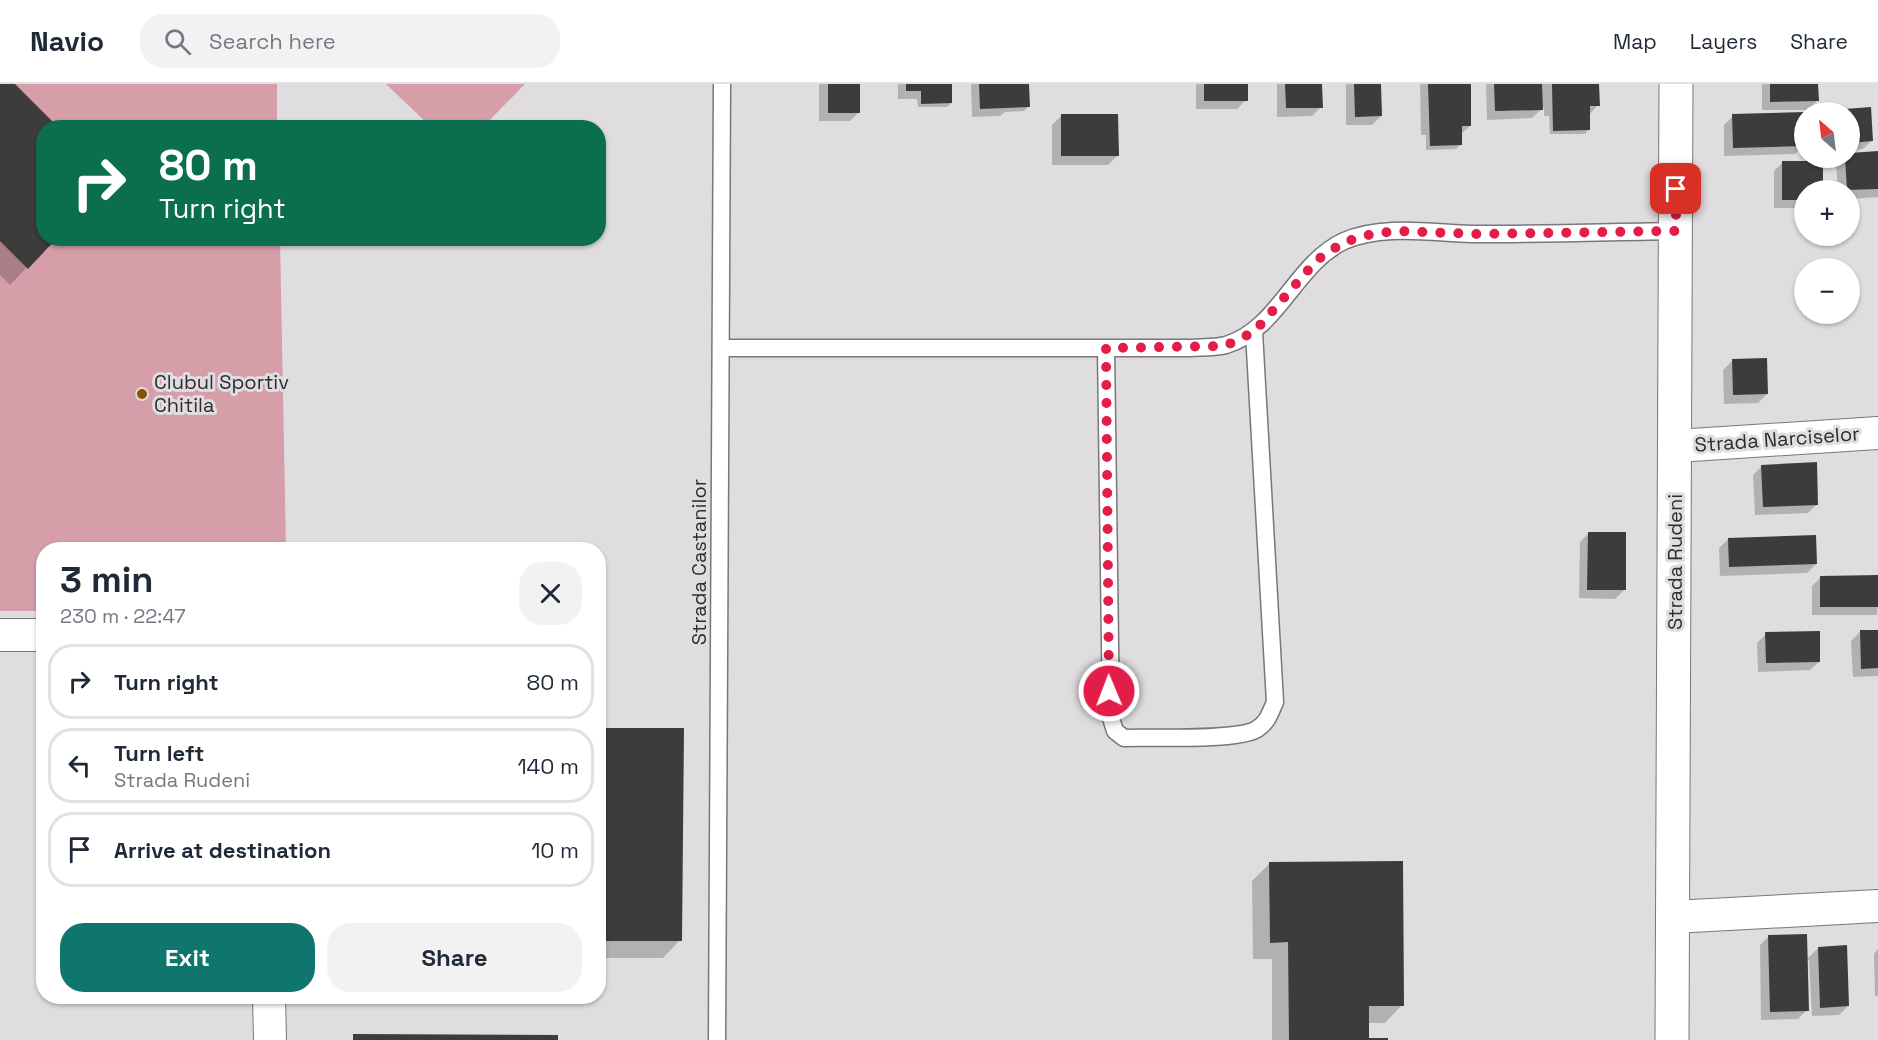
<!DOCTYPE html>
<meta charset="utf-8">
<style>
:root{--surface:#fff;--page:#f2f2f3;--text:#1f2937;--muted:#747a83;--line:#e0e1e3;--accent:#0f766e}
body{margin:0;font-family:"Space Grotesk",sans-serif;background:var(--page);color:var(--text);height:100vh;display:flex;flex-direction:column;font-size:22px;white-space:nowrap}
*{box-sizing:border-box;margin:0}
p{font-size:20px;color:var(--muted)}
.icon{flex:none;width:33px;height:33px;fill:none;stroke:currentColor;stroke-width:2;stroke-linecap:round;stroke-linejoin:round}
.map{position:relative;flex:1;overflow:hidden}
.side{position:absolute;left:36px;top:458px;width:570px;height:462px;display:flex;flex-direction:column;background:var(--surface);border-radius:24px;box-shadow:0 2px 4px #0004}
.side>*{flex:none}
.guide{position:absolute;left:36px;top:36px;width:570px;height:126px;border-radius:24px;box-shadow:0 2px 4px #0004;background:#0b6e4f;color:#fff;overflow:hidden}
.needle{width:39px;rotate:332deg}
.tools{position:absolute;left:1794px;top:18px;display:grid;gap:12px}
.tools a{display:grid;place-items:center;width:66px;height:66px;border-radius:50%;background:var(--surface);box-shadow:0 2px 4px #0004;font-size:30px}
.pin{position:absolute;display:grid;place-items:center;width:51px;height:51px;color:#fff;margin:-26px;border-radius:12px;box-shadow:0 3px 9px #0006}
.me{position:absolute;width:66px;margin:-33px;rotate:359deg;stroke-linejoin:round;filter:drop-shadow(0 0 4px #0008)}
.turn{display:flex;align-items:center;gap:21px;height:126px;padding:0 24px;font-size:27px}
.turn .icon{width:78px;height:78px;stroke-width:2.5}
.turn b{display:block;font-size:42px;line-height:51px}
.round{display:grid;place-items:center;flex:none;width:63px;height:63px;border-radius:24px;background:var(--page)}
.overview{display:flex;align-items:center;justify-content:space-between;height:102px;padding:0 24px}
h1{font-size:36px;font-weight:800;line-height:45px}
.cta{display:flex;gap:12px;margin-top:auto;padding:12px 24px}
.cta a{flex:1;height:69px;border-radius:24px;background:var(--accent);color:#fff;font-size:24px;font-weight:800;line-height:69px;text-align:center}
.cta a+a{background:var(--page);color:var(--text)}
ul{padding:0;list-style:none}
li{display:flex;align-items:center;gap:18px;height:75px;margin:0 12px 9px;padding:0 12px;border:3px solid var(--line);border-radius:24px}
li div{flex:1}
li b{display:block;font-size:22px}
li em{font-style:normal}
header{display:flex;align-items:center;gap:36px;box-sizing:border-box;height:84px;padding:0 30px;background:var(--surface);border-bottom:2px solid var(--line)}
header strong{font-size:28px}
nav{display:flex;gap:33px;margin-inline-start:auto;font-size:21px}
.search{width:420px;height:54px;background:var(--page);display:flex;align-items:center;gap:15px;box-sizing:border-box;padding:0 21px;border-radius:24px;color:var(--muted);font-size:22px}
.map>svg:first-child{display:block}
.green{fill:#d59ea9}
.shadow{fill:#0003}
.building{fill:#3d3b3c}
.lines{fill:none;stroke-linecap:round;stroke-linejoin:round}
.service-casing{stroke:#797779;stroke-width:19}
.minor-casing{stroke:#797779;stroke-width:34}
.tertiary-casing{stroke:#797779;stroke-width:35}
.service{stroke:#fff;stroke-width:16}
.minor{stroke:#fff;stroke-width:32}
.tertiary{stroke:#fff;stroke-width:33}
.route{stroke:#e11d48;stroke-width:10;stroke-dasharray:0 18}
.poi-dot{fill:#8a5304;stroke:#e0dde0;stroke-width:2}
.labels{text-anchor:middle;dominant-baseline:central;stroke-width:6;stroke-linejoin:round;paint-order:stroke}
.poi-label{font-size:20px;fill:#2e2d2e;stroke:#e0dde0;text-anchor:start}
.street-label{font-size:20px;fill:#2e2d2e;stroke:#e0dde0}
</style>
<header>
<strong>Navio</strong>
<div class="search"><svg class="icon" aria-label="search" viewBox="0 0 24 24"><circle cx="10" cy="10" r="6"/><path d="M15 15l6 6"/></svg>Search here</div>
<nav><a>Map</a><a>Layers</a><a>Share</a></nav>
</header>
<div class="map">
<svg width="1878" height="956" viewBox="0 0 1878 956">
<rect width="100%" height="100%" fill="#e0dde0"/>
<path class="green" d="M 0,0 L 277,0 L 277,43 L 44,44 L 44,154 L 280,155 L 286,465 L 44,465 L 43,527 L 0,527 Z
M 386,0 L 525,0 L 483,43 L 432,44 Z"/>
<path class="shadow" d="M 0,0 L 13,0 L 44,44 L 44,154 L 55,154 L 10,201 L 0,191 Z
M 819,0 L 859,0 L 859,28 L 850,37 L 819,37 Z
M 898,0 L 950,0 L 951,19 L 947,23 L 918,23 L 917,15 L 898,15 Z
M 971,0 L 1027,0 L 1028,23 L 1024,27 L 1005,28 L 1000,32 L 972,33 Z
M 1196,0 L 1246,0 L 1246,16 L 1237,25 L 1196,25 Z
M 1277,0 L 1321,0 L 1321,23 L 1312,32 L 1277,33 Z
M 1346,0 L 1380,0 L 1381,32 L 1372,41 L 1346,41 Z
M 1420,0 L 1469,0 L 1470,42 L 1460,51 L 1460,61 L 1456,65 L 1426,66 L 1426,51 L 1421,51 Z
M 1486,0 L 1598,0 L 1598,21 L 1589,31 L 1589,45 L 1585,50 L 1550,50 L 1549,32 L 1544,32 L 1544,23 L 1532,34 L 1487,36 Z
M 1762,0 L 1817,0 L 1817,17 L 1808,26 L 1762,26 Z
M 1870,25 L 1872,56 L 1863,65 L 1850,66 L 1850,28 L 1831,28 Z
M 1803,30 L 1804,61 L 1795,70 L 1724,72 L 1724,41 L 1733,32 Z
M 1061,32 L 1117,72 L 1108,81 L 1052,81 L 1052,41 Z
M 1878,68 L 1878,113 L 1850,115 L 1850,106 L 1838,106 L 1836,79 L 1842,74 L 1850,74 L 1850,70 Z
M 1783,78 L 1821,78 L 1821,106 L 1804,106 L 1804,124 L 1774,124 L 1774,87 Z
M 1732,277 L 1767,310 L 1758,319 L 1724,320 L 1723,286 Z
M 1762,382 L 1817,420 L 1808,429 L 1755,431 L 1753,391 Z
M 1589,449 L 1624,506 L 1615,515 L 1579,514 L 1580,458 Z
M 1728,455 L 1816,480 L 1807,489 L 1720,492 L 1719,464 Z
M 1878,492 L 1877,531 L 1812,531 L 1812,502 L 1821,493 Z
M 1878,547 L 1878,592 L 1853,593 L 1851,557 L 1860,548 Z
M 1766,550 L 1819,578 L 1810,586 L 1758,588 L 1757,559 Z
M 598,645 L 680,856 L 663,874 L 598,874 Z
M 1270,779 L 1402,921 L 1385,939 L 1368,939 L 1368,955 L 1387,956 L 1272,956 L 1272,875 L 1253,875 L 1252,797 Z
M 1769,852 L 1806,876 L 1818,864 L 1848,922 L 1839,931 L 1812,932 L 1809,876 L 1806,876 L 1807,926 L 1798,935 L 1761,936 L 1760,861 Z
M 1878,865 L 1878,912 L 1875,912 L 1874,870 Z"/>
<path class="building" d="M 0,0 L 15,0 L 59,44 L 44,44 L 44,154 L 57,154 L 28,185 L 0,157 Z
M 828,0 L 860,0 L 860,29 L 828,29 Z
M 906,0 L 952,0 L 952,19 L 921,20 L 921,7 L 906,7 Z
M 979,0 L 1029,0 L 1030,23 L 980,25 Z
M 1204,0 L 1248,0 L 1248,17 L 1204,17 Z
M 1285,0 L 1322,0 L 1323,24 L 1286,24 Z
M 1354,0 L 1381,0 L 1382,32 L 1355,33 Z
M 1428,0 L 1471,0 L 1471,42 L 1462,42 L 1462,61 L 1430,62 Z
M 1494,0 L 1542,0 L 1543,26 L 1495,27 Z
M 1552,0 L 1599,0 L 1600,22 L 1590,22 L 1590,46 L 1553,47 Z
M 1770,0 L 1818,0 L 1819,17 L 1770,18 Z
M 1871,23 L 1873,57 L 1850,59 L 1850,28 L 1831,28 L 1831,26 Z
M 1804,28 L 1804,62 L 1733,64 L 1732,30 Z
M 1061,30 L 1118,30 L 1119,72 L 1061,72 Z
M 1878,67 L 1878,105 L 1847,106 L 1845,74 L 1850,74 L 1850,69 Z
M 1782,77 L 1823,77 L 1823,106 L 1804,106 L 1804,116 L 1782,116 Z
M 1767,274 L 1768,310 L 1733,311 L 1732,275 Z
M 1817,378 L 1818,421 L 1763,423 L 1761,381 Z
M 1588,448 L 1626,448 L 1626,506 L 1587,506 Z
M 1816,451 L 1817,480 L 1729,483 L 1728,454 Z
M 1878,491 L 1878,523 L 1820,523 L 1820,492 Z
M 1860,546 L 1878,546 L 1878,584 L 1861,585 Z
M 1820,547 L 1820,578 L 1766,579 L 1765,548 Z
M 598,644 L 684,644 L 682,857 L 598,857 Z
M 1403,777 L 1404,922 L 1369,922 L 1369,954 L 1388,954 L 1388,956 L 1289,956 L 1288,858 L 1270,859 L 1269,778 Z
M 1807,850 L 1809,927 L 1770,928 L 1768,851 Z
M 1847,861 L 1849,922 L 1820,924 L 1818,863 Z
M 353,950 L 558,951 L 558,956 L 353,956 Z"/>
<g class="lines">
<defs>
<path id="service" d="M 721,264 L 1189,264 C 1201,263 1215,264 1226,261 C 1279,245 1295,180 1344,157 C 1384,139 1438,150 1480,150 C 1545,150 1611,148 1676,147
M 1106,264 L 1111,634 L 1115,647 L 1124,654 C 1150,653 1239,657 1257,645 C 1268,638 1270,629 1275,618 L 1254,248
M 717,956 L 722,0"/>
<path id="minor" d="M 1676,362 L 1878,349
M 0,551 L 44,551
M 1673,833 L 1878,822
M 269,912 L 270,956"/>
<path id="tertiary" d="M 1672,956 L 1676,0"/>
</defs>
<use href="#service" class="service-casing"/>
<use href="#minor" class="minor-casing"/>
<use href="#tertiary" class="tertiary-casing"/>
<use href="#service" class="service"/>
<use href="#minor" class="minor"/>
<use href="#tertiary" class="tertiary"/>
</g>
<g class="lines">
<path class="route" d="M 1109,607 L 1106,264 L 1225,262 L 1254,248 L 1317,176 L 1344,158 L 1369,151 L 1395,147 L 1477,150 L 1676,147 L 1676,105"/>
</g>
<circle class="poi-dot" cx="142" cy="310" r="6"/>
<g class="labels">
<g class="poi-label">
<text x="154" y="298">Clubul Sportiv<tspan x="154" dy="23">Chitila</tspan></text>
</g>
<g class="street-label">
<text transform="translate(1777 355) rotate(-4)">Strada Narciselor</text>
<text transform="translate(699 478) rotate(-90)">Strada Castanilor</text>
<text transform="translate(1675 478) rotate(-90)">Strada Rudeni</text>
</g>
</g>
</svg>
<div class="tools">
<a><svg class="needle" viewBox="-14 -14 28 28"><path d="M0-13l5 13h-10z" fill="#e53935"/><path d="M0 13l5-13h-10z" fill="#747a83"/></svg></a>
<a>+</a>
<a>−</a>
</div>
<div class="pin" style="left:1676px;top:105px;background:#d93025"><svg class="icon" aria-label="arrive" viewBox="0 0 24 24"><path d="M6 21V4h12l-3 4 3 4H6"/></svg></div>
<svg class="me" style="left:1109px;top:607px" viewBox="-20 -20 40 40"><circle r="17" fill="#e11d48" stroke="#fff" stroke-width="3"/><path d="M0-11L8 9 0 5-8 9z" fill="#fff"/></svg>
<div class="guide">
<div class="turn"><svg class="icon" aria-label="right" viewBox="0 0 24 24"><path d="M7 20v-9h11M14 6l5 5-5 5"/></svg><div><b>80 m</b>Turn right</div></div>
</div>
<section class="side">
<div class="overview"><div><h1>3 min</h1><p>230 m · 22:47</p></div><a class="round"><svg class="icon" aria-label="close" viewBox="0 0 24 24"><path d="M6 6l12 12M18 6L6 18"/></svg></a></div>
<ul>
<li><svg class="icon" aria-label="right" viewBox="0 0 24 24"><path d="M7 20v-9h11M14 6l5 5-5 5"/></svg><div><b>Turn right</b></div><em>80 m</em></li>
<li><svg class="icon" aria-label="left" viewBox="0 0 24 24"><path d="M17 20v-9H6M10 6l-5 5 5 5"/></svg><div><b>Turn left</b><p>Strada Rudeni</p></div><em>140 m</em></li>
<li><svg class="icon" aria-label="arrive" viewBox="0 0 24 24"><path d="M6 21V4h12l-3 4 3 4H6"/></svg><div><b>Arrive at destination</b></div><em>10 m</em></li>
</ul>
<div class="cta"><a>Exit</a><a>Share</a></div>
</section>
</div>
